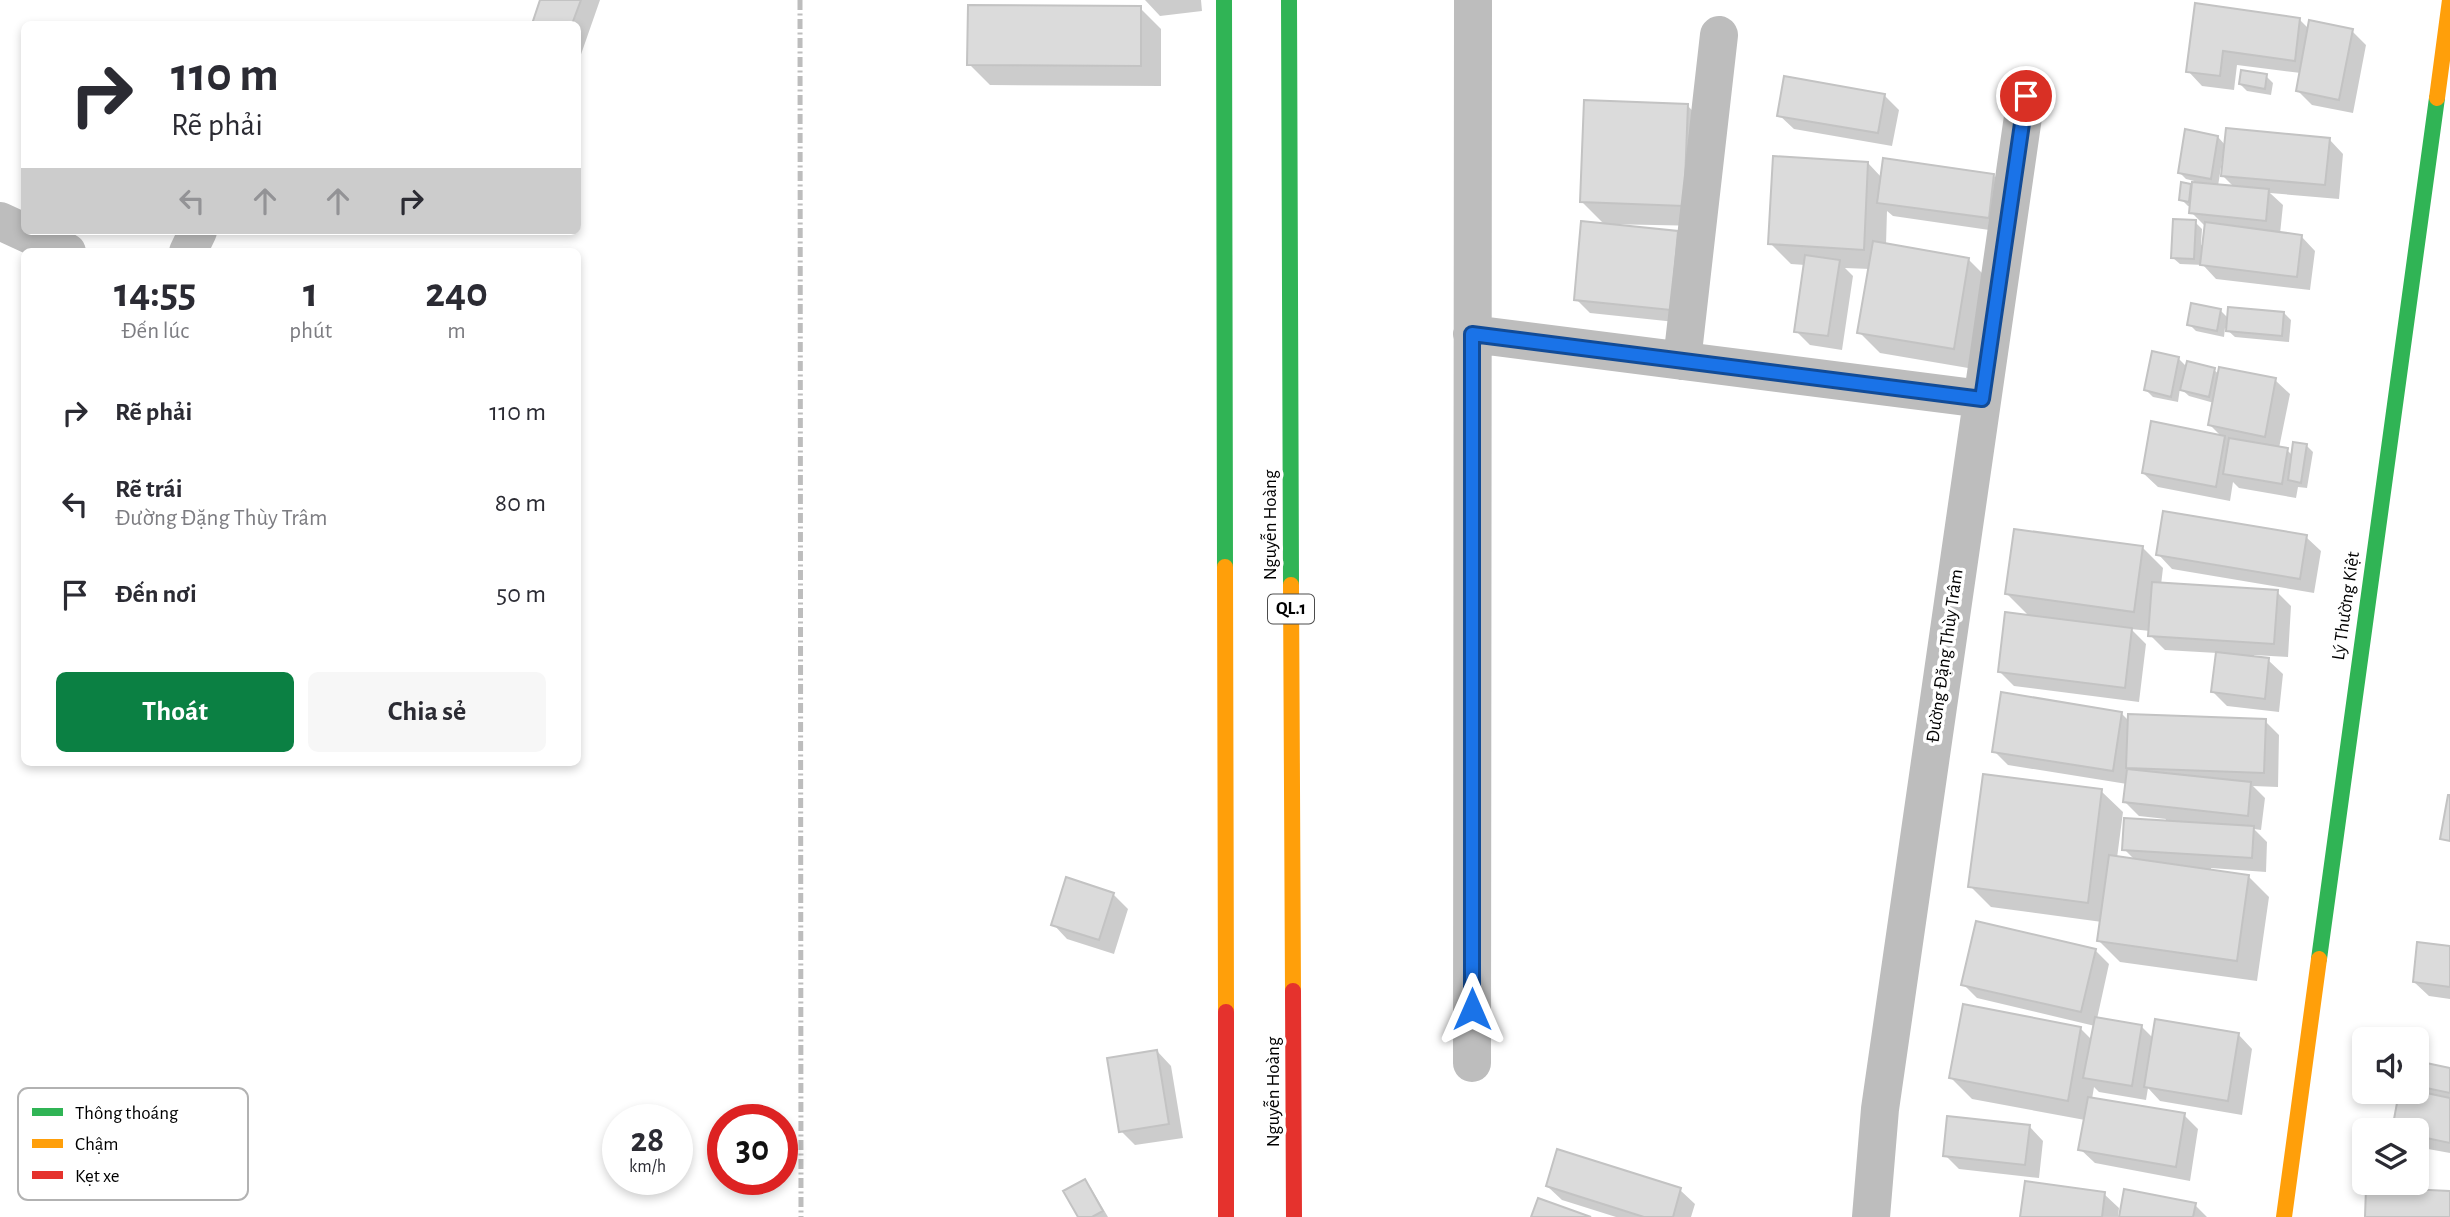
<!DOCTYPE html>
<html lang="vi">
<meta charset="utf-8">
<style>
:root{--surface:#fff;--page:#f7f7f7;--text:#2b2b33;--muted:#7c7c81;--accent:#0b8043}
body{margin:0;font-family:"Alegreya Sans",sans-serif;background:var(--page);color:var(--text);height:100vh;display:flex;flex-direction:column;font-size:26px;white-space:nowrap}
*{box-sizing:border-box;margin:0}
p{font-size:23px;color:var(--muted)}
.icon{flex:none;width:38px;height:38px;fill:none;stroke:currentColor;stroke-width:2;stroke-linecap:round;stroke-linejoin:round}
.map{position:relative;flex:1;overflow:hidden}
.drawer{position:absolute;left:21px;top:248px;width:560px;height:518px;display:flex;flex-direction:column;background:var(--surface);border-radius:10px;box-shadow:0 4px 10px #0003}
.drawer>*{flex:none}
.hud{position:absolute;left:21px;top:21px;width:560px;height:214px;border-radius:10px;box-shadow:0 4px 10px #0003;background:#fff;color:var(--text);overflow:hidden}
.fabs{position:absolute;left:2352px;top:1027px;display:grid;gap:14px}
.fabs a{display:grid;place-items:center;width:77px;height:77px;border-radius:10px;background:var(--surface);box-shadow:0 4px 10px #0003;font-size:35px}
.speed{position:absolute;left:602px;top:1104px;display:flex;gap:14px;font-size:35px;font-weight:700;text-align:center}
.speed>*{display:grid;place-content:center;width:91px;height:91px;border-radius:50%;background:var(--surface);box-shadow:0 4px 10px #0003;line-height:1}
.speed small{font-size:18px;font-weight:400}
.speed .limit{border:10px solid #d22;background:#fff;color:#111}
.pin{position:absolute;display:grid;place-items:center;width:60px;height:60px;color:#fff;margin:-30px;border:4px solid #fff;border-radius:50%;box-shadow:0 2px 7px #0007}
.me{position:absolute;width:77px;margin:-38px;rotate:0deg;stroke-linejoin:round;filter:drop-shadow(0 0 5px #0008)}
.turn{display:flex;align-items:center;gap:24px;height:147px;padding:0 35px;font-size:32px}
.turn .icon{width:91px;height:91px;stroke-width:2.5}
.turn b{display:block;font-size:49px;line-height:60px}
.lanes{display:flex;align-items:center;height:66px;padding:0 35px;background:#0003;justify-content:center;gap:35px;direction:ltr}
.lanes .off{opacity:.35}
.eta{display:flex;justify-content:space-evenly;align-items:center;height:119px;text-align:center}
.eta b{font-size:42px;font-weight:600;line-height:49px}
.action{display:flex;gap:14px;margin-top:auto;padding:14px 35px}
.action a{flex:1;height:80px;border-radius:10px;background:var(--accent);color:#fff;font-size:28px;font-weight:600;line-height:80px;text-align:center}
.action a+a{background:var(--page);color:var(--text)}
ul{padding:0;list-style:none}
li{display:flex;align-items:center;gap:21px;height:91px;padding:0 35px}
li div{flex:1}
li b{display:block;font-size:26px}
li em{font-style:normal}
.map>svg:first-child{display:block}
.shadow{fill:#0003;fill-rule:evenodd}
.building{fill:#dbdbdb;stroke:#c3c3c3;stroke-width:2}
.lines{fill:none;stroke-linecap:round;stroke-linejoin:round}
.street{stroke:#bdbdbd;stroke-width:38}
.fast{stroke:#30b455;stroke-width:16}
.slow{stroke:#ff9f0a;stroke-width:16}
.jam{stroke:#e5322d;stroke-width:16}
.rail{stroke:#bdbdbd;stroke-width:5;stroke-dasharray:10 3.5 2 3.5;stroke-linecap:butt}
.route-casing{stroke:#114b97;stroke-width:18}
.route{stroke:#1a73e8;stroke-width:12}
.labels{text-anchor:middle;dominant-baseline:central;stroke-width:7;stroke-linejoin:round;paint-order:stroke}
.shield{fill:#fff;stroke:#4c4c4c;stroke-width:2}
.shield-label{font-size:18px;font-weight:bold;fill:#000}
.street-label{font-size:19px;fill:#000;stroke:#fff}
.key{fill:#fff;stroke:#b2b2b2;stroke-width:2}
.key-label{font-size:19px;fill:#000}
</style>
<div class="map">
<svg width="2450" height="1217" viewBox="0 0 2450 1217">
<rect width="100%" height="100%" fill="#fff"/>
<path class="shadow" d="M 542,0 L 600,0 L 578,63 L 578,24 L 533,24 Z
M 1145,0 L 1201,0 L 1202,11 L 1160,16 Z
M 2197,5 L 2300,20 L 2309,29 L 2352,31 L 2366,45 L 2353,113 L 2312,105 L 2298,91 L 2301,73 L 2237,65 L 2234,90 L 2202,86 L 2188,71 Z
M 1140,8 L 1161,29 L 1161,86 L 990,85 L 969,64 Z
M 2266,76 L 2273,83 L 2271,95 L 2247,91 L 2240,84 Z
M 1884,95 L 1899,110 L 1892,146 L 1794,129 L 1779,115 Z
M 1687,105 L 1708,127 L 1704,226 L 1604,224 L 1581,201 Z
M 2218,137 L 2226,146 L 2329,139 L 2343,154 L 2339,199 L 2270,193 L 2283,205 L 2280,234 L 2301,236 L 2315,251 L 2310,290 L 2216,279 L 2203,265 L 2180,264 L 2173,258 L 2195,222 L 2202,229 L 2201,245 L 2204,245 L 2206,227 L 2191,212 L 2192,207 L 2188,206 L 2181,199 L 2190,185 L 2193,189 L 2194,181 L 2186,179 L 2180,173 ZM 2222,161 L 2225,162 L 2223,176 L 2235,188 L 2218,186 Z
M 1868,163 L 1882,178 L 1994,176 L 2008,190 L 2003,232 L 1893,216 L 1887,211 L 1886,245 L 1968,259 L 1989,280 L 1974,369 L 1880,353 L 1859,332 L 1870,269 L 1845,268 L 1853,276 L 1842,350 L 1810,345 L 1796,331 L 1805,265 L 1791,264 L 1770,243 Z
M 1692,247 L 1685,323 L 1590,313 L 1576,299 Z
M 2221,311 L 2229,319 L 2284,313 L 2291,320 L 2289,342 L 2235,337 L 2225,328 L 2224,337 L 2196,331 L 2189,324 Z
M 2178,358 L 2187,367 L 2214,370 L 2220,375 L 2275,380 L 2290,394 L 2279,448 L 2287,450 L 2293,456 L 2306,445 L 2313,452 L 2307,488 L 2298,487 L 2296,498 L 2239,488 L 2233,482 L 2230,501 L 2158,487 L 2143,473 L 2222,437 L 2210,425 L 2214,403 L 2189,396 L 2180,388 L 2178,402 L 2153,397 L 2146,390 Z
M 2306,537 L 2321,551 L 2314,593 L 2172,569 L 2158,554 Z
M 2142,547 L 2163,568 L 2161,585 L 2277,592 L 2291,606 L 2288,657 L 2254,655 L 2254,658 L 2268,660 L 2283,674 L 2279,712 L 2227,706 L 2213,692 L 2217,653 L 2165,650 L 2150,635 L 2150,631 L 2131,629 L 2146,644 L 2139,702 L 2014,686 L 2000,672 L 2030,617 L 2007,594 Z
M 2121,713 L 2129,721 L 2265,721 L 2279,735 L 2278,787 L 2253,786 L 2265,798 L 2261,830 L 2254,829 L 2267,842 L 2266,872 L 2211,868 L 2211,871 L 2248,876 L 2269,897 L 2257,981 L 2120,962 L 2099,941 L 2102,922 L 1991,907 L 1970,886 L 2101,791 L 2123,812 L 2117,858 L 2135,860 L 2124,849 L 2165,822 L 2166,819 L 2139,816 L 2125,802 L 2127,784 L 2008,765 L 1994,751 Z
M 1113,894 L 1128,909 L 1114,954 L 1067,939 L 1053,924 Z
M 2450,948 L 2450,999 L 2429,996 L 2414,982 Z
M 2095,950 L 2109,964 L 2097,1019 L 2142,1027 L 2154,1039 L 2238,1034 L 2252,1049 L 2242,1115 L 2160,1101 L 2148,1088 L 2146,1100 L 2099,1092 L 2094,1087 L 2092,1099 L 2184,1115 L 2198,1129 L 2190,1181 L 2095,1163 L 2080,1149 L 2085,1120 L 1972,1099 L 1951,1078 L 2080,1028 L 2092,1040 L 2095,1026 L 1977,998 L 1963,984 Z
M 1157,1051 L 1171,1066 L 1183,1138 L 1135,1145 L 1121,1131 Z
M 2417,1062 L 2450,1069 L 2450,1153 L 2417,1147 L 2417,1130 L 2393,1130 L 2401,1092 L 2423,1094 L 2417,1088 Z
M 2029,1126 L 2043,1141 L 2039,1178 L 1959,1169 L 1945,1155 Z
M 1085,1181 L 1091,1188 L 1108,1217 L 1080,1217 Z
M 1547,1186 L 1680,1190 L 1695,1204 L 1691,1217 L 1616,1217 L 1562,1200 Z
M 2104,1194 L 2119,1208 L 2118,1217 L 2022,1217 Z
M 2195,1205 L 2207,1217 L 2121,1217 Z"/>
<path class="building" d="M 540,0 L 581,0 L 572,24 L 532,24 Z
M 2195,3 L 2300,18 L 2295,61 L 2223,51 L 2220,76 L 2186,72 Z
M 968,5 L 1141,6 L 1141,66 L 967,65 Z
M 2309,20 L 2353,29 L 2339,100 L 2296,91 Z
M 2241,70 L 2267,74 L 2265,89 L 2239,84 Z
M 1784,76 L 1885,94 L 1878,133 L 1777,116 Z
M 1584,100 L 1688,104 L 1684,206 L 1580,202 Z
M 2226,128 L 2330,138 L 2325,185 L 2221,176 Z
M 2185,129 L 2218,136 L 2211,179 L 2178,173 Z
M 1773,156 L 1868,162 L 1864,250 L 1768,244 Z
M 1883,158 L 1994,174 L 1989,218 L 1877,203 Z
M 2181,182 L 2191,184 L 2189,202 L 2179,200 Z
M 2192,182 L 2269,189 L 2266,221 L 2189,213 Z
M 2173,219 L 2196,220 L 2194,259 L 2171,258 Z
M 1581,221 L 1678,231 L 1671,310 L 1574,300 Z
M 2205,222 L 2302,235 L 2297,277 L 2200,265 Z
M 1873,241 L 1969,258 L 1954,349 L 1857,333 Z
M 1805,255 L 1840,260 L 1828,336 L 1794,332 Z
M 2191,303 L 2221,309 L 2217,331 L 2187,325 Z
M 2228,307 L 2284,312 L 2282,336 L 2226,331 Z
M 2152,351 L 2179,357 L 2171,397 L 2144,390 Z
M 2187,361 L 2215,368 L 2209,397 L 2180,390 Z
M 2219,367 L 2276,378 L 2265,437 L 2208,425 Z
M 2151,421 L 2225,436 L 2216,487 L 2142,473 Z
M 2229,438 L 2288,448 L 2282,484 L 2223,474 Z
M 2293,442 L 2307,444 L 2301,483 L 2288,480 Z
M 2163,511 L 2307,535 L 2300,579 L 2156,555 Z
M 2014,529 L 2143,546 L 2134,612 L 2005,594 Z
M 2152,582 L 2278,590 L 2274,644 L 2148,636 Z
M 2005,612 L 2132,628 L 2125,688 L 1998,672 Z
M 2216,652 L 2269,658 L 2265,699 L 2211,692 Z
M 2001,692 L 2122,712 L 2113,771 L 1992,752 Z
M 2128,714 L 2266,719 L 2264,773 L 2126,768 Z
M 2127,769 L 2251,782 L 2248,816 L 2123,802 Z
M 1983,774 L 2102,789 L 2088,903 L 1968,887 Z
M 2448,795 L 2450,795 L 2450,841 L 2440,839 Z
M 2124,818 L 2254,826 L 2252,858 L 2122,850 Z
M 2109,855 L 2249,875 L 2237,961 L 2097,941 Z
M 1066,877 L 1114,893 L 1099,940 L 1051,925 Z
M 1976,921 L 2096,949 L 2081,1012 L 1961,985 Z
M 2417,942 L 2450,946 L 2450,987 L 2413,982 Z
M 1963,1004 L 2081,1027 L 2068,1101 L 1949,1078 Z
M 2095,1017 L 2142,1025 L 2132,1086 L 2083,1078 Z
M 2155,1019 L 2239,1033 L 2228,1101 L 2144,1087 Z
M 1157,1050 L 1169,1124 L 1119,1132 L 1107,1058 Z
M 2417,1061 L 2450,1068 L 2450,1093 L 2417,1086 Z
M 2417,1091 L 2450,1098 L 2450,1143 L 2417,1136 L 2417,1130 L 2392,1130 L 2399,1092 Z
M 2088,1097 L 2185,1113 L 2176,1167 L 2078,1150 Z
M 1947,1116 L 2030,1125 L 2025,1165 L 1943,1156 Z
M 1557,1149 L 1681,1188 L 1673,1217 L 1644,1217 L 1546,1186 Z
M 1085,1179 L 1103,1211 L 1092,1217 L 1078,1217 L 1063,1191 Z
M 2025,1181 L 2105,1192 L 2102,1217 L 2020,1217 Z
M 2366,1187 L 2450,1191 L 2450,1217 L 2365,1217 Z
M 2124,1189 L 2196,1203 L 2193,1217 L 2119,1217 Z
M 1538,1198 L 1591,1217 L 1531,1217 Z"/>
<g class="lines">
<path class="street" d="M 0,221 L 67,252
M 188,252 L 198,231
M 1472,334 L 1982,399
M 1682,361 L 1719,35
M 1472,1063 L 1473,1
M 1871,1217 L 1880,1109 L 2026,96"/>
<path class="fast" d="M 1224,0 L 1225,567
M 1289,0 L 1291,585
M 2319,959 L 2437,98"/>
<path class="slow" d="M 2437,98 L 2450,0
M 1225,567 L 1226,1012
M 1291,585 L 1293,991
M 2284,1217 L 2319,959"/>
<path class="jam" d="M 1293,991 L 1294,1217
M 1226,1012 L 1226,1217"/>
<path class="rail" d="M 800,0 L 801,1217"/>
</g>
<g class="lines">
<defs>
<path id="route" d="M 1472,1009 L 1472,334 L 1982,399 L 2026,96"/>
</defs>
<use href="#route" class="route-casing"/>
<use href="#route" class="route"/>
</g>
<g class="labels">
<rect class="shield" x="1268" y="594.5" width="46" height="29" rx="5"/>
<g class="shield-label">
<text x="1291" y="609">QL.1</text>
</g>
<g class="street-label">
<text transform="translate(1270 525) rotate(-90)">Nguyễn Hoàng</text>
<text transform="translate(2346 606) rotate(-82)">Lý Thường Kiệt</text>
<text transform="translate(1945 656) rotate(-82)">Đường Đặng Thùy Trâm</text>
<text transform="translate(1273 1092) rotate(-90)">Nguyễn Hoàng</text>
</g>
</g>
<rect x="18" y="1088" width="230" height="112" rx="10" class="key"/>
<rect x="32" y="1108" width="31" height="8" fill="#30b455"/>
<rect x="32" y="1139" width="31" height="9" fill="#ff9f0a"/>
<rect x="32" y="1171" width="31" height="8" fill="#e5322d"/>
<g class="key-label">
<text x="75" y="1119">Thông thoáng</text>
<text x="75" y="1150">Chậm</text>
<text x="75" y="1182">Kẹt xe</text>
</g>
</svg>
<div class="fabs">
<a><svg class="icon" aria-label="sound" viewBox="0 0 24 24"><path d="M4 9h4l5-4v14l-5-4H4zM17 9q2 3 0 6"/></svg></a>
<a><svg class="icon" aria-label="layers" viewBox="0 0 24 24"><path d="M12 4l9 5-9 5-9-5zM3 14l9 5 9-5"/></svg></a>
</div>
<div class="speed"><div>28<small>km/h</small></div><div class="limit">30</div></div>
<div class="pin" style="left:2026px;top:96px;background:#d93025"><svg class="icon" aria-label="arrive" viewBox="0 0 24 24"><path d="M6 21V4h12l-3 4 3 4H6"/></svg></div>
<svg class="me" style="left:1472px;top:1009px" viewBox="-20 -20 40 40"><path d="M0-17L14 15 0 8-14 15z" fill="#1a73e8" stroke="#fff" stroke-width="4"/></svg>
<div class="hud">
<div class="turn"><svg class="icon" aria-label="right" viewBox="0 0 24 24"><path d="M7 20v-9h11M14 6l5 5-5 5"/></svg><div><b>110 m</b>Rẽ phải</div></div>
<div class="lanes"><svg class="icon off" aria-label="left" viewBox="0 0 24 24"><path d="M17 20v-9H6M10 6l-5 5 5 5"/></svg><svg class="icon off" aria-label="ahead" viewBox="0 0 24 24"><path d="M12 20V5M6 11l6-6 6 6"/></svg><svg class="icon off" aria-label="ahead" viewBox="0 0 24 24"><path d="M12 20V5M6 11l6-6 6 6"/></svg><svg class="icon" aria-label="right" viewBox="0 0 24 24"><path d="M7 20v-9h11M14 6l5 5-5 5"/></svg></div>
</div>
<section class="drawer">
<div class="eta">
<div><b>14:55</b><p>Đến lúc</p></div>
<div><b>1</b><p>phút</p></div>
<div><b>240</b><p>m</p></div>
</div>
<ul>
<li><svg class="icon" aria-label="right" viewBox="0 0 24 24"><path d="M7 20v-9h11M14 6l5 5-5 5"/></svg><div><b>Rẽ phải</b></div><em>110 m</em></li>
<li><svg class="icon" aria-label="left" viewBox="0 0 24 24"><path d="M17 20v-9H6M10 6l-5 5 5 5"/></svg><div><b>Rẽ trái</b><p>Đường Đặng Thùy Trâm</p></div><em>80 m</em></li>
<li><svg class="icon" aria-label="arrive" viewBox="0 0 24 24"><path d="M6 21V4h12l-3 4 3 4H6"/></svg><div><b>Đến nơi</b></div><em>50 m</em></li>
</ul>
<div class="action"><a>Thoát</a><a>Chia sẻ</a></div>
</section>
</div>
